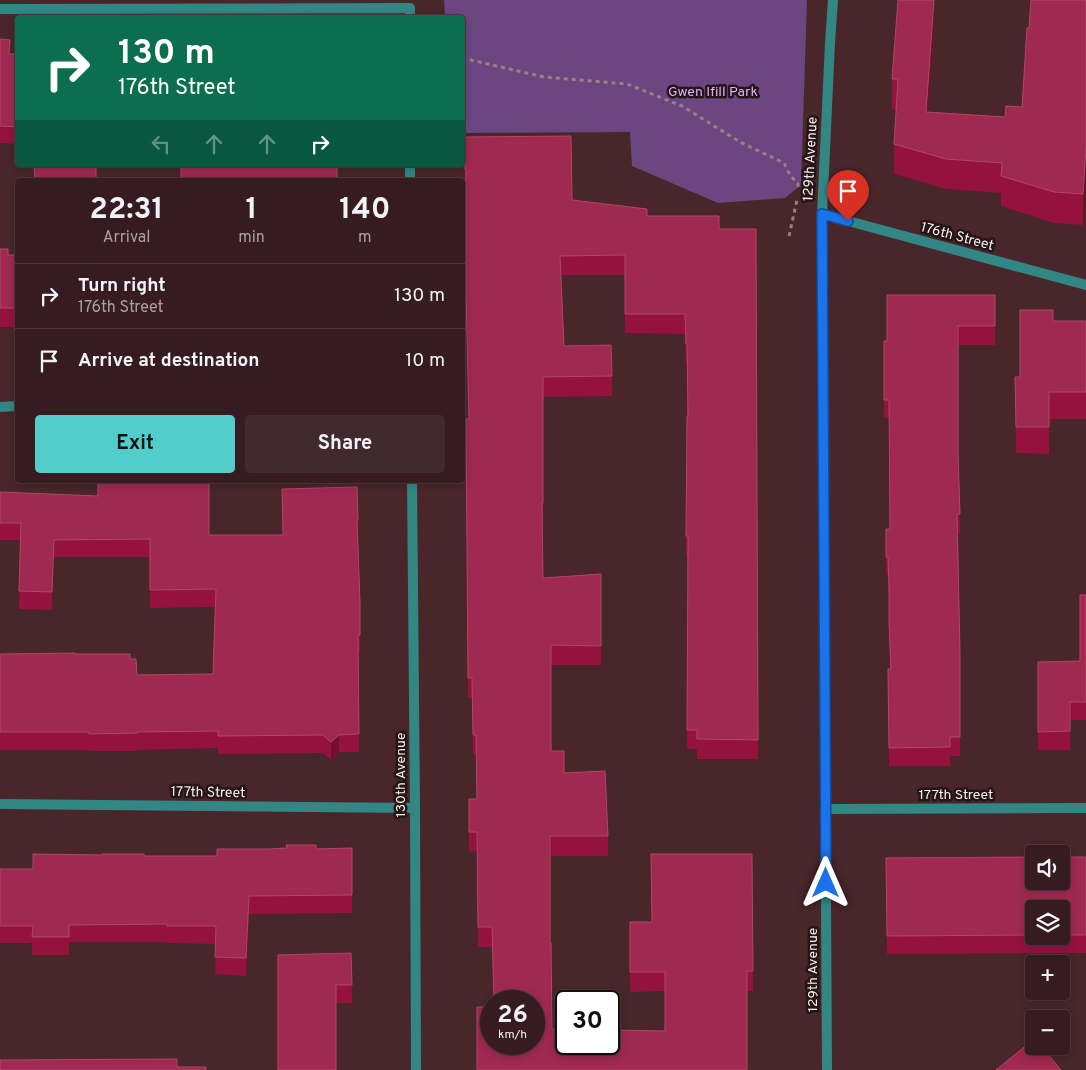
<!DOCTYPE html>
<meta charset="utf-8">
<style>
:root{--surface:#361c20;--page:#41292d;--text:#f1f3f6;--muted:#aaa1a5;--line:#503a3e;--accent:#53cdca}
body{margin:0;font-family:Overpass,sans-serif;background:var(--page);color:var(--text);height:100vh;display:flex;flex-direction:column;font-size:19px;white-space:nowrap}
*{box-sizing:border-box;margin:0}
p{font-size:16px;color:var(--muted)}
.icon{flex:none;width:28px;height:28px;fill:none;stroke:currentColor;stroke-width:2;stroke-linecap:round;stroke-linejoin:round}
.map{position:relative;flex:1;overflow:hidden}
.panel{position:absolute;left:15px;top:178px;width:450px;height:305px;display:flex;flex-direction:column;background:var(--surface);border-radius:5px;box-shadow:0 2px 8px #0003,0 0 0 1px var(--line)}
.panel>*{flex:none}
.hud{position:absolute;left:15px;top:15px;width:450px;height:152px;border-radius:5px;box-shadow:0 2px 8px #0003,0 0 0 1px var(--line);background:#0b6e4f;color:#fff;overflow:hidden}
.buttons{position:absolute;left:1025px;top:845px;display:grid;gap:10px}
.buttons a{display:grid;place-items:center;width:45px;height:45px;border-radius:5px;background:var(--surface);box-shadow:0 2px 8px #0003,0 0 0 1px var(--line);font-size:25px}
.speed{position:absolute;left:480px;top:990px;display:flex;gap:10px;font-size:25px;font-weight:700;text-align:center}
.speed>*{display:grid;place-content:center;width:65px;height:65px;border-radius:50%;background:var(--surface);box-shadow:0 2px 8px #0003,0 0 0 1px var(--line);line-height:1}
.speed small{font-size:12px;font-weight:400}
.speed .limit{border:2px solid #111;border-radius:8px;background:#fff;color:#111}
.pin{position:absolute;display:grid;place-items:center;width:42px;height:42px;color:#fff;margin:-51px -21px;border-radius:50% 50% 50% 0;rotate:-45deg;box-shadow:0 0 5px #0007}
.pin .icon{rotate:45deg}
.me{position:absolute;width:55px;margin:-28px;rotate:0deg;stroke-linejoin:round;filter:drop-shadow(0 0 4px #0008)}
.turn{display:flex;align-items:center;gap:18px;height:105px;padding:0 20px;font-size:22px}
.turn .icon{width:65px;height:65px;stroke-width:2.5}
.turn b{display:block;font-size:35px;line-height:42px}
.lanes{display:flex;align-items:center;height:48px;padding:0 20px;background:#0003;justify-content:center;gap:25px;direction:ltr}
.lanes .off{opacity:.35}
.eta{display:flex;justify-content:space-evenly;align-items:center;height:85px;text-align:center}
.eta b{font-size:30px;font-weight:700;line-height:35px}
.primary-button{display:flex;gap:10px;margin-top:auto;padding:10px 20px}
.primary-button a{flex:1;height:58px;border-radius:5px;background:var(--accent);color:#111;font-size:20px;font-weight:700;line-height:58px;text-align:center}
.primary-button a+a{background:var(--page);color:var(--text)}
ul{padding:0;list-style:none}
li{display:flex;align-items:center;gap:15px;height:65px;padding:0 20px;border-top:1px solid var(--line)}
li div{flex:1}
li b{display:block;font-size:19px}
li em{font-style:normal}
.map>svg:first-child{display:block}
.green{fill:#6c4680}
.lines{fill:none;stroke-linecap:round;stroke-linejoin:round}
.path{stroke:#998083;stroke-width:3;stroke-dasharray:4 4;stroke-linecap:butt}
.street{stroke:#328785;stroke-width:10}
.wall{fill:#94123d;fill-rule:evenodd}
.shaded-wall{fill:#71102e}
.building{fill:#9f2950;stroke:#ae4869}
.route-casing{stroke:#114b97;stroke-width:12}
.route{stroke:#1a73e8;stroke-width:9}
.labels{text-anchor:middle;dominant-baseline:central;stroke-width:5;stroke-linejoin:round;paint-order:stroke}
.park-label{font-size:14px;fill:#e0b0fb;stroke:#241516}
.street-label{font-size:14px;fill:#fceeef;stroke:#241516}
</style>
<div class="map">
<svg width="1086" height="1070" viewBox="0 0 1086 1070">
<rect width="100%" height="100%" fill="#48262a"/>
<path class="green" d="M 444,0 L 807,0 L 801,185 L 785,198 L 718,203 L 632,166 L 630,132 L 463,133 L 462,18 L 445,17 Z"/>
<g class="lines">
<path class="path" d="M 462,58 L 544,77 L 627,84 L 682,106 L 740,142 L 784,163 L 790,175 L 798,184 L 798,187
M 789,236 L 797,200"/>
<path class="street" d="M 0,9 L 410,8 L 410,18
M 410,165 L 410,180
M 822,214 L 1086,285
M 0,407 L 18,406
M 412,480 L 415,808 L 416,1070
M 0,804 L 415,808
M 826,809 L 1086,808
M 827,1070 L 822,214 L 830,43 L 833,0"/>
</g>
<path class="wall" d="M 1086,0 L 1083,225 L 1054,223 L 1001,206 L 1001,193 L 946,189 L 894,174 L 894,144 L 896,109 L 892,109 L 892,79 L 934,30 L 928,112 L 1005,117 L 1022,107 L 1029,28 Z
M 0,39 L 10,54 L 18,54 L 18,144 L 0,143 Z
M 465,137 L 572,200 L 647,216 L 719,229 L 756,229 L 758,759 L 697,759 L 697,749 L 687,749 L 688,556 L 686,556 L 687,416 L 687,363 L 686,363 L 685,334 L 625,333 L 625,275 L 561,275 L 564,346 L 612,376 L 612,396 L 543,397 L 543,523 L 542,523 L 543,578 L 601,574 L 601,665 L 551,665 L 551,751 L 564,773 L 608,836 L 608,856 L 550,856 L 550,943 L 552,1029 L 665,1031 L 665,991 L 630,992 L 630,922 L 652,922 L 651,854 L 752,854 L 753,991 L 747,991 L 747,1070 L 477,1070 L 491,1007 L 534,1001 L 493,1001 L 492,947 L 478,947 L 477,851 L 469,852 L 469,799 L 477,799 L 476,754 L 473,754 L 472,698 L 468,698 L 466,419 L 468,419 L 466,312 L 466,189 L 465,189 Z
M 181,165 L 357,165 L 357,168 L 337,168 L 337,180 L 181,180 Z
M 0,249 L 8,255 L 18,255 L 18,327 L 0,327 Z
M 995,295 L 995,345 L 958,345 L 958,452 L 960,533 L 958,533 L 960,654 L 960,756 L 950,756 L 950,766 L 889,766 L 888,669 L 890,669 L 889,640 L 889,603 L 888,575 L 886,575 L 886,529 L 890,529 L 889,418 L 884,418 L 884,383 L 887,341 Z
M 1053,321 L 1086,321 L 1086,419 L 1049,419 L 1049,454 L 1016,453 L 1015,377 L 1020,377 Z
M 282,489 L 358,520 L 358,537 L 360,603 L 360,652 L 359,652 L 359,752 L 339,752 L 331,760 L 323,753 L 218,754 L 218,748 L 137,750 L 137,751 L 89,751 L 89,750 L 0,750 L 0,654 L 75,654 L 130,659 L 137,675 L 213,674 L 215,607 L 150,608 L 150,557 L 54,557 L 52,610 L 19,609 L 21,540 L 0,540 L 0,492 L 209,535 L 283,535 Z
M 1086,595 L 1086,720 L 1070,720 L 1070,750 L 1038,750 L 1038,662 L 1080,661 Z
M 352,848 L 352,913 L 249,914 L 246,976 L 215,974 L 216,944 L 167,943 L 167,942 L 69,942 L 69,955 L 32,955 L 32,943 L 0,943 L 0,869 L 33,869 L 144,856 L 217,856 L 316,849 Z
M 1086,857 L 1086,953 L 887,954 L 886,858 ZM 1034,909 L 1061,909 L 1061,936 L 1034,936 Z
M 351,953 L 352,1003 L 336,1003 L 278,1070 Z"/>
<path class="shaded-wall" d="M 934,0 L 934,30 L 926,142 L 926,112 Z
M 1086,147 L 1086,178 L 1083,225 L 1083,194 Z
M 54,540 L 54,557 L 52,610 L 52,592 Z
M 339,735 L 339,752 L 331,760 L 331,742 Z
M 249,896 L 249,914 L 246,976 L 246,958 Z"/>
<path class="building" d="M 898,0 L 934,0 L 926,112 L 1005,117 L 1006,106 L 1022,107 L 1027,28 L 1029,28 L 1031,0 L 1086,0 L 1086,147 L 1083,194 L 1054,192 L 1001,176 L 1002,163 L 946,159 L 894,144 L 898,79 L 892,79 Z
M 0,39 L 10,40 L 9,54 L 18,54 L 18,127 L 0,126 Z
M 571,136 L 572,200 L 647,209 L 647,216 L 719,216 L 719,229 L 756,229 L 758,740 L 697,739 L 697,730 L 687,730 L 688,536 L 686,536 L 687,416 L 688,416 L 687,344 L 686,344 L 685,314 L 625,314 L 625,255 L 560,256 L 564,346 L 611,345 L 612,376 L 543,377 L 543,503 L 542,503 L 543,578 L 601,574 L 601,646 L 551,645 L 551,751 L 564,751 L 564,773 L 605,771 L 608,836 L 550,836 L 550,943 L 551,943 L 552,1029 L 566,1030 L 566,1044 L 609,1044 L 609,1030 L 665,1031 L 665,972 L 630,972 L 630,922 L 652,922 L 651,854 L 752,854 L 753,971 L 747,971 L 747,1070 L 477,1070 L 477,1007 L 491,1007 L 491,1044 L 534,1044 L 534,1001 L 494,1001 L 492,927 L 478,927 L 477,832 L 469,832 L 469,799 L 477,799 L 476,735 L 473,735 L 472,678 L 468,678 L 466,419 L 469,419 L 466,292 L 466,169 L 465,169 L 465,137 Z
M 34,165 L 96,165 L 96,180 L 35,180 Z
M 181,165 L 337,165 L 337,180 L 181,179 Z
M 0,249 L 8,249 L 8,255 L 18,255 L 18,308 L 0,308 Z
M 887,295 L 995,295 L 995,326 L 958,326 L 958,451 L 960,514 L 957,514 L 960,654 L 960,737 L 950,737 L 950,747 L 889,748 L 888,669 L 891,669 L 889,622 L 889,587 L 888,557 L 886,557 L 886,529 L 890,529 L 889,400 L 884,400 L 884,341 L 887,341 Z
M 1020,310 L 1053,310 L 1053,321 L 1086,321 L 1086,392 L 1049,392 L 1049,427 L 1016,427 L 1015,377 L 1020,377 Z
M 98,480 L 209,480 L 209,535 L 283,535 L 282,489 L 357,487 L 358,520 L 357,520 L 360,603 L 360,635 L 358,635 L 359,734 L 339,735 L 331,742 L 323,735 L 218,736 L 218,731 L 137,732 L 137,733 L 89,734 L 89,732 L 0,732 L 0,654 L 75,653 L 75,654 L 130,654 L 130,659 L 136,659 L 137,675 L 213,674 L 216,589 L 150,590 L 150,539 L 54,540 L 52,592 L 19,591 L 21,523 L 0,523 L 0,492 L 98,496 Z
M 1080,595 L 1086,595 L 1086,702 L 1070,702 L 1070,731 L 1038,732 L 1038,662 L 1080,661 Z
M 286,845 L 316,845 L 316,849 L 352,848 L 352,895 L 249,896 L 246,958 L 215,957 L 216,926 L 167,926 L 167,924 L 69,925 L 69,937 L 32,937 L 33,926 L 0,926 L 0,869 L 33,869 L 33,854 L 102,855 L 102,854 L 144,854 L 144,856 L 217,856 L 217,849 L 269,849 L 287,848 Z
M 1034,857 L 1034,881 L 1061,881 L 1061,857 L 1086,857 L 1086,935 L 1061,935 L 1061,909 L 1034,909 L 1034,935 L 887,936 L 886,858 Z
M 351,953 L 352,985 L 336,985 L 336,1070 L 278,1070 L 278,955 Z
M 1034,1039 L 1034,1046 L 1041,1046 L 1061,1070 L 996,1070 Z
M 177,1059 L 177,1067 L 206,1067 L 206,1070 L 0,1070 L 0,1060 Z"/>
<g class="lines">
<defs>
<path id="route" d="M 826,883 L 822,214 L 848,221"/>
</defs>
<use href="#route" class="route-casing"/>
<use href="#route" class="route"/>
</g>
<g class="labels">
<g class="park-label">
<text x="713" y="92">Gwen Ifill Park</text>
</g>
<g class="street-label">
<text transform="translate(811 159) rotate(-87)">129th Avenue</text>
<text transform="translate(957 237) rotate(15)">176th Street</text>
<text transform="translate(401 775) rotate(-90)">130th Avenue</text>
<text transform="translate(208 793) rotate(1)">177th Street</text>
<text x="956" y="795">177th Street</text>
<text transform="translate(813 970) rotate(-90)">129th Avenue</text>
</g>
</g>
</svg>
<div class="buttons">
<a><svg class="icon" aria-label="sound" viewBox="0 0 24 24"><path d="M4 9h4l5-4v14l-5-4H4zM17 9q2 3 0 6"/></svg></a>
<a><svg class="icon" aria-label="layers" viewBox="0 0 24 24"><path d="M12 4l9 5-9 5-9-5zM3 14l9 5 9-5"/></svg></a>
<a>+</a>
<a>−</a>
</div>
<div class="speed"><div>26<small>km/h</small></div><div class="limit">30</div></div>
<div class="pin" style="left:848px;top:221px;background:#d93025"><svg class="icon" aria-label="arrive" viewBox="0 0 24 24"><path d="M6 21V4h12l-3 4 3 4H6"/></svg></div>
<svg class="me" style="left:826px;top:883px" viewBox="-20 -20 40 40"><path d="M0-17L14 15 0 8-14 15z" fill="#1a73e8" stroke="#fff" stroke-width="4"/></svg>
<div class="hud">
<div class="turn"><svg class="icon" aria-label="right" viewBox="0 0 24 24"><path d="M7 20v-9h11M14 6l5 5-5 5"/></svg><div><b>130 m</b>176th Street</div></div>
<div class="lanes"><svg class="icon off" aria-label="left" viewBox="0 0 24 24"><path d="M17 20v-9H6M10 6l-5 5 5 5"/></svg><svg class="icon off" aria-label="ahead" viewBox="0 0 24 24"><path d="M12 20V5M6 11l6-6 6 6"/></svg><svg class="icon off" aria-label="ahead" viewBox="0 0 24 24"><path d="M12 20V5M6 11l6-6 6 6"/></svg><svg class="icon" aria-label="right" viewBox="0 0 24 24"><path d="M7 20v-9h11M14 6l5 5-5 5"/></svg></div>
</div>
<section class="panel">
<div class="eta">
<div><b>22:31</b><p>Arrival</p></div>
<div><b>1</b><p>min</p></div>
<div><b>140</b><p>m</p></div>
</div>
<ul>
<li><svg class="icon" aria-label="right" viewBox="0 0 24 24"><path d="M7 20v-9h11M14 6l5 5-5 5"/></svg><div><b>Turn right</b><p>176th Street</p></div><em>130 m</em></li>
<li><svg class="icon" aria-label="arrive" viewBox="0 0 24 24"><path d="M6 21V4h12l-3 4 3 4H6"/></svg><div><b>Arrive at destination</b></div><em>10 m</em></li>
</ul>
<div class="primary-button"><a>Exit</a><a>Share</a></div>
</section>
</div>
